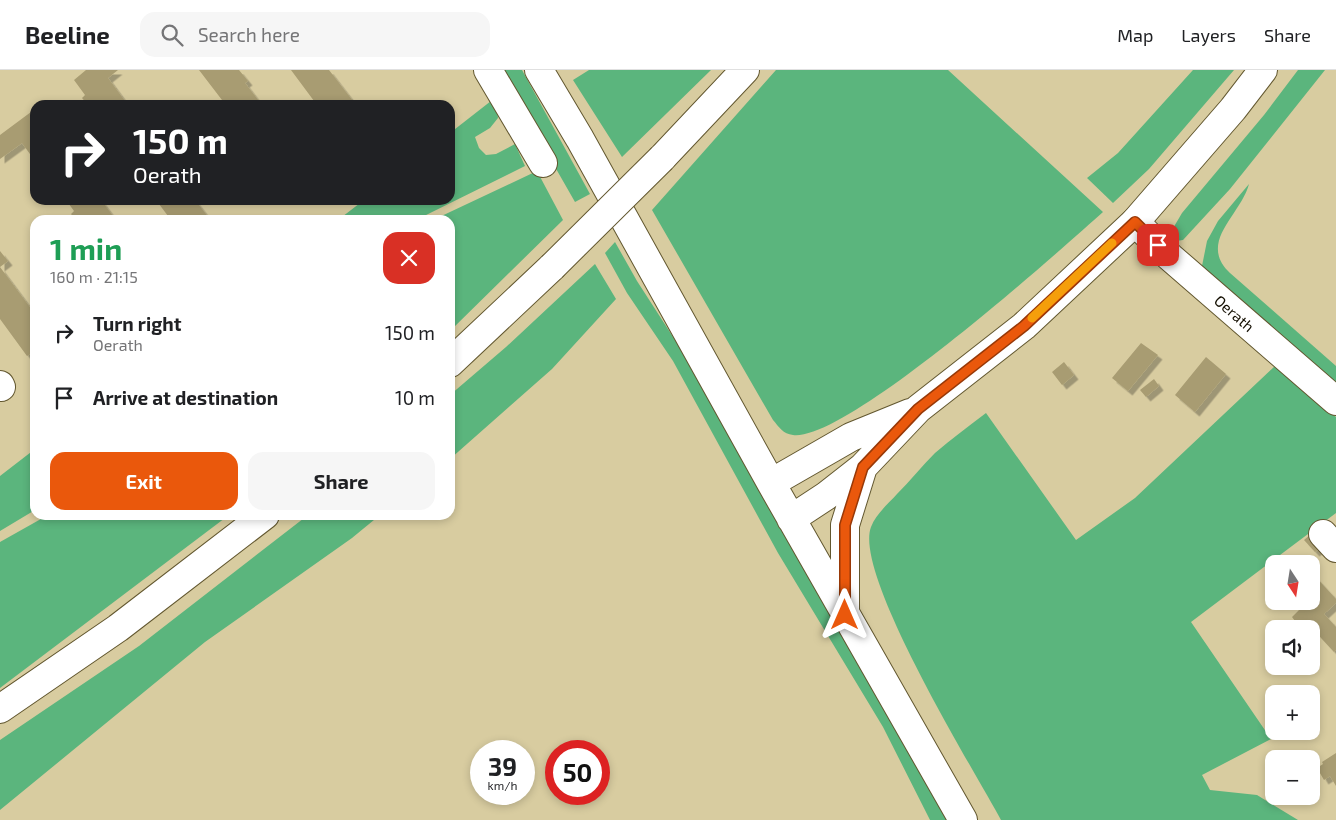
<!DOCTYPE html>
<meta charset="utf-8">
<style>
:root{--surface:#fff;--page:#f6f6f6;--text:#202124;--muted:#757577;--line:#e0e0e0;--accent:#ea580c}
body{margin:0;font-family:"Exo 2",sans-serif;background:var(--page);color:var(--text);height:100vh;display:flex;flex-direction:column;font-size:19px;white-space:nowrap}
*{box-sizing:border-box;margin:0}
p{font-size:16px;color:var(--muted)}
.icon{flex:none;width:28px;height:28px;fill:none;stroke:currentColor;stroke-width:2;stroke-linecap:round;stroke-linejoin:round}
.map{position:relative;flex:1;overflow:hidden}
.details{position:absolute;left:30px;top:145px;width:425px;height:305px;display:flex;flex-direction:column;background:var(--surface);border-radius:15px;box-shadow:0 2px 8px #0003}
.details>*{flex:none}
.hud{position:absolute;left:30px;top:30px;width:425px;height:105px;border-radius:15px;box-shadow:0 2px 8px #0003;background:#202124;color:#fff;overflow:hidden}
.needle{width:32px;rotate:168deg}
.buttons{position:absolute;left:1265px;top:485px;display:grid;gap:10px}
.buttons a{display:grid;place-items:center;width:55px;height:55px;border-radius:10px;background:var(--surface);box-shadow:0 2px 8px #0003;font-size:25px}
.speed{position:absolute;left:470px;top:670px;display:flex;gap:10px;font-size:25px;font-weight:700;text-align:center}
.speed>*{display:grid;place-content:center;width:65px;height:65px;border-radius:50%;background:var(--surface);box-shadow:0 2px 8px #0003;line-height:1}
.speed small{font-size:12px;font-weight:400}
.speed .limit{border:8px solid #d22;background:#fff;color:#111}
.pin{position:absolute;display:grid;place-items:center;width:42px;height:42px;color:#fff;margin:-21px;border-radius:10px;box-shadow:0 2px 8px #0006}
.me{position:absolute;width:55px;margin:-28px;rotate:0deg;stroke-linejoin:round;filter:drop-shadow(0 0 4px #0008)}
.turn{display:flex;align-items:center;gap:18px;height:105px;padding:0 20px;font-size:22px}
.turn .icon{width:65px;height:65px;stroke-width:2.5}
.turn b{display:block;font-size:35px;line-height:42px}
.round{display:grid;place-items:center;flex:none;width:52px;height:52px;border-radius:15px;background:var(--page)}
.summary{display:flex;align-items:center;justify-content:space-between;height:85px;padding:0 20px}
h1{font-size:30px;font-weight:700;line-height:38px;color:#1e9e55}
.primary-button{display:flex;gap:10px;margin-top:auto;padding:10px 20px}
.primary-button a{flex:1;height:58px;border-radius:15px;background:var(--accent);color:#fff;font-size:20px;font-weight:700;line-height:58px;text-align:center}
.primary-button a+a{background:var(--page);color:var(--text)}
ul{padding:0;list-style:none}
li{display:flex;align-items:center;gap:15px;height:65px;padding:0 20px}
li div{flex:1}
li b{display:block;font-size:19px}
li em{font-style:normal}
header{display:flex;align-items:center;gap:30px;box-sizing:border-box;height:70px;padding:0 25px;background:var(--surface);border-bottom:1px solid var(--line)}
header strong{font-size:24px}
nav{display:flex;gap:28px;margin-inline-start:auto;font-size:18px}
.search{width:350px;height:45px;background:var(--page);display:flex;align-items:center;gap:12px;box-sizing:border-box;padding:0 18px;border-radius:15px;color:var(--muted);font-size:19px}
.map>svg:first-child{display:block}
.green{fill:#5bb57d}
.building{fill:#a89c72;filter:url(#shadow)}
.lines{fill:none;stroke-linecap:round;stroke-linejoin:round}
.minor-casing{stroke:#62572f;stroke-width:30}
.major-casing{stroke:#62572f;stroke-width:30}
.minor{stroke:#fff;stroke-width:28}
.major{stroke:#fff;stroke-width:28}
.major-bridge-casing{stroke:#62572f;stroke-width:30;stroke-linecap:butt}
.major-bridge{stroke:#fff;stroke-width:28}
.route-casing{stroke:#983908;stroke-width:12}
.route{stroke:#ea580c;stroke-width:9}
.slow{stroke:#f59e0b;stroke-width:9}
.labels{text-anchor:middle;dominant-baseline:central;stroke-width:4.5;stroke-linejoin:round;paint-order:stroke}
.street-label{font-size:15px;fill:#140f02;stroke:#d8cca0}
</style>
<header>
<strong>Beeline</strong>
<div class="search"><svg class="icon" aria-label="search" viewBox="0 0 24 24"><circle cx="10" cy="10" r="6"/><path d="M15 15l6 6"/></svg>Search here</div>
<nav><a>Map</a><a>Layers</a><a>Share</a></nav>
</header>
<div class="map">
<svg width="1336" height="750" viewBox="0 0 1336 750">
<defs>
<filter id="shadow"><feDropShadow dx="4.5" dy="4.5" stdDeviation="0" flood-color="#0004"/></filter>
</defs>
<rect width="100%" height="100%" fill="#d8cca0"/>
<path class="green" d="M 496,0 L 522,0 L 590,124 L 575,132 L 531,55 Z
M 589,0 L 711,0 L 622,87 L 573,10 Z
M 776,0 L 948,0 L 1103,142 C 1056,184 846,372 793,365 C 783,364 779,357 773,350 L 652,140 Z
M 1193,0 L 1234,0 L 1149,99 L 1113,133 L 1087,108 L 1118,83 Z
M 1298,0 L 1325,0 L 1230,119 L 1183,170 L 1176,171 L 1172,160 L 1182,143 L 1264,45 Z
M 491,31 L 497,39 L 498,48 L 490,58 L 475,67 L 479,78 L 486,85 L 496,84 L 515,74 L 525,96 L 416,150 L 338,150 L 364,130 L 450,130 L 450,63 Z
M 537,101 L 563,150 L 450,261 L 450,150 L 433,150 Z
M 1249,114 C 1241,145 1197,172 1230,203 L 1336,296 L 1336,319 L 1202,196 L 1207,171 L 1218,151 Z
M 615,172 L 637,211 L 686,287 L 949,750 L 930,750 L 883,657 L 778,483 L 673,291 L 627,223 L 605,183 Z
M 595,194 L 616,229 L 552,299 L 450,389 L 450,325 L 506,277 Z
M 1276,295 L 1336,347 L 1336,443 L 1191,552 L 1271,669 L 1202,705 L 1210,720 L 1257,725 L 1298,750 L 1001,750 C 974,700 853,504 871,457 C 876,444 888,434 897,424 C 910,411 922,396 935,383 C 951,369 969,356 986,343 L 1076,470 L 1135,428 Z
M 35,379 L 35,440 L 0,461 L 0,406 Z
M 48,445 L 229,445 L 0,618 L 0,472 Z
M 308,445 L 380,445 L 352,468 L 205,572 L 0,740 L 0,670 L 139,576 Z"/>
<path class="building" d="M 86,0 L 118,0 L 108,8 L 128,35 L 88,35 L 82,28 L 85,25 L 74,10 Z
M 199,0 L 239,0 L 248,11 L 245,13 L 262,35 L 222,35 L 220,32 L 222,30 Z
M 291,0 L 329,0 L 356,35 L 317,35 Z
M 35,39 L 35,91 L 22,73 L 0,89 L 0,65 Z
M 66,130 L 101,130 L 116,150 L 76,150 L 71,144 L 74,141 Z
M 156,130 L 195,130 L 209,148 L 171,150 Z
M 0,181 L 8,191 L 0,197 L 35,244 L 35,290 L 30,284 L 27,286 L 0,249 Z
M 1141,273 L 1158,285 L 1128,321 L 1112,308 Z
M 1206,287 L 1226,304 L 1195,342 L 1175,325 Z
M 1064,292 L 1074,305 L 1062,315 L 1052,302 Z
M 1154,309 L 1159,316 L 1146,327 L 1140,320 Z
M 1311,464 L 1323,476 L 1315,482 L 1304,470 Z
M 1296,486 L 1304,494 L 1287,494 Z
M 1311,502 L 1336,529 L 1336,533 L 1324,544 L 1336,557 L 1336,580 L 1334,582 L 1311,557 L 1311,553 L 1301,559 L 1292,547 L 1299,540 L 1291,531 L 1311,531 Z
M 1336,683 L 1336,716 L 1330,706 L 1324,710 L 1317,698 L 1323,694 L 1322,692 Z"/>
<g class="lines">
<defs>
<g id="minor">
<path d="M 488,0 L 543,93"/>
<path id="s1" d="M 1135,152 L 1170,187 L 1336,331"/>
<path d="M 0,315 L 1,317"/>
<path d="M 1323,464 L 1336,478"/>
</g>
<path id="major" d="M 539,0 L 580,69 L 771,413 L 963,750
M 662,88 L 745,0
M 450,293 L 552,197
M 771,413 L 851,367 L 910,343
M 791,449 L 826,426 L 863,397 L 918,339 L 1024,256 L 1135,152 L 1233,39 L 1263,0
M 845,543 L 845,455 L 863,397
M 0,639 L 118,558 L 265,445"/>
</defs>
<use href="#minor" class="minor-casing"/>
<use href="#major" class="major-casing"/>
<use href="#minor" class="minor"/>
<use href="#major" class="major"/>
<defs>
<path id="major-bridge" d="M 552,197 L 662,88"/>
</defs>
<use href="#major-bridge" class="major-bridge-casing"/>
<use href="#major-bridge" class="major-bridge"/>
</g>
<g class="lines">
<defs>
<path id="route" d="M 845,545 L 845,455 L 863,397 L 918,339 L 1024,256 L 1135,152 L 1158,175"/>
</defs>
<use href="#route" class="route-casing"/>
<use href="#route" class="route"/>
<path class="slow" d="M 1032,248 L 1112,173"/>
</g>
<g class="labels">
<g class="street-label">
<text stroke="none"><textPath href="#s1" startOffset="135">Oerath</textPath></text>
</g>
</g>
</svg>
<div class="buttons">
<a><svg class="needle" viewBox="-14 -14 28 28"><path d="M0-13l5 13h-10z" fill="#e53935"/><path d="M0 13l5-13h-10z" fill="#757577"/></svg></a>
<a><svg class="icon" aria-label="sound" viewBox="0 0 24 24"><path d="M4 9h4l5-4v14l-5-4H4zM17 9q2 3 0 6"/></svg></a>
<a>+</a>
<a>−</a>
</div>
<div class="speed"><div>39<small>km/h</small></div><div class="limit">50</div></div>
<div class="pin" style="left:1158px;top:175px;background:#d93025"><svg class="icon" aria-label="arrive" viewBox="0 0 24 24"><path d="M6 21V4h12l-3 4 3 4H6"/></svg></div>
<svg class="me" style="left:845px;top:545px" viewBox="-20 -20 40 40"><path d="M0-17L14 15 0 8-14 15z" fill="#ea580c" stroke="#fff" stroke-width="4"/></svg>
<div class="hud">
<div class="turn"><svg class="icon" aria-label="right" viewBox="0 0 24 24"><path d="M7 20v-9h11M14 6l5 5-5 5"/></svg><div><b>150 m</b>Oerath</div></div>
</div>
<section class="details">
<div class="summary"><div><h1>1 min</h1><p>160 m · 21:15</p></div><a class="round" style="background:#d93025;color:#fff"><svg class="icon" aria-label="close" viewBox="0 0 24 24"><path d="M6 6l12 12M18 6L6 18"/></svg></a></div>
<ul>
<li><svg class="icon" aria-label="right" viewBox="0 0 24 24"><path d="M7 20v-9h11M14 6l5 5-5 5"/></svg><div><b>Turn right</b><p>Oerath</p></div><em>150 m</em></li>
<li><svg class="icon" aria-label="arrive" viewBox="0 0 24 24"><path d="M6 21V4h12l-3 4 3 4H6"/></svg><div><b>Arrive at destination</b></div><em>10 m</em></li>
</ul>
<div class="primary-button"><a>Exit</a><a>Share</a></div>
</section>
</div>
